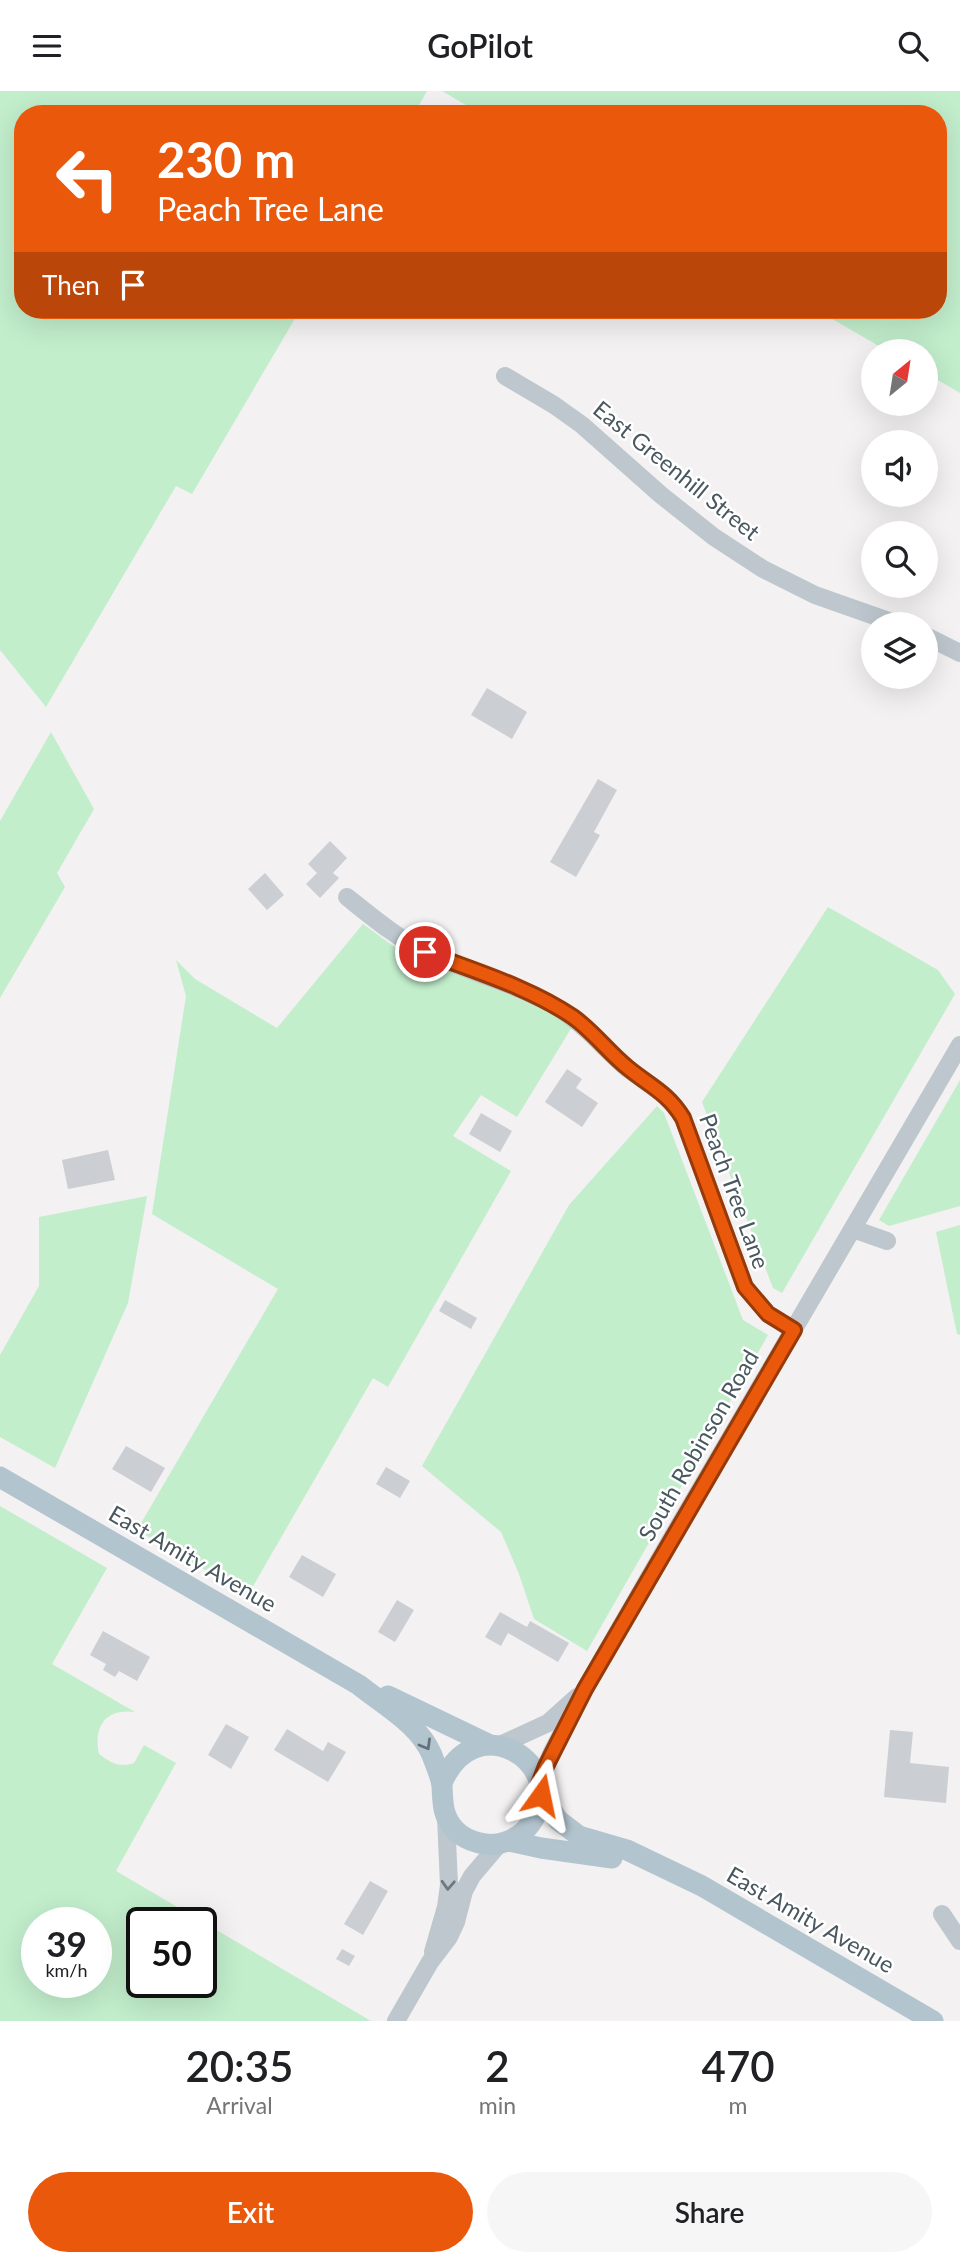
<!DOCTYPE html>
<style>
:root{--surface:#fff;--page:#f6f6f6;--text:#202124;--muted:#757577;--accent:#ea580c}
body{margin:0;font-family:Lato,sans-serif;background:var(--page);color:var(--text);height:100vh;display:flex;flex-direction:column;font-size:26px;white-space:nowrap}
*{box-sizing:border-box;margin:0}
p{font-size:23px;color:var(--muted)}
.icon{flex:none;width:38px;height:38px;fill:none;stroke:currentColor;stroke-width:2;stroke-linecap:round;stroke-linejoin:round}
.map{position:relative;height:1930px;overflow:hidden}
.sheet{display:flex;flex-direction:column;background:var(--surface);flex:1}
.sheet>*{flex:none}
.banner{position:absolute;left:14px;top:14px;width:933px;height:214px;border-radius:28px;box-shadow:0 7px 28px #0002;background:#ea580c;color:#fff;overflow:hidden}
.needle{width:46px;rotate:30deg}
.controls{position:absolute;left:861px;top:248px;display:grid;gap:14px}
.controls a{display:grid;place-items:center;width:77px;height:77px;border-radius:50%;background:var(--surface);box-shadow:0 7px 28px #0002;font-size:35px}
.speed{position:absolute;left:21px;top:1816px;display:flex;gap:14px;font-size:35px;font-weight:700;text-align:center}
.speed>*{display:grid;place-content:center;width:91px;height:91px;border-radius:50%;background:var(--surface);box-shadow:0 7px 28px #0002;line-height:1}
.speed small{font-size:18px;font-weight:400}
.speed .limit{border:4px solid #111;border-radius:10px;background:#fff;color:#111}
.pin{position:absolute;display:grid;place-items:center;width:60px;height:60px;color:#fff;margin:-30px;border:4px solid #fff;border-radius:50%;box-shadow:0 2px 7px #0007}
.me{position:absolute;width:77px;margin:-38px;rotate:12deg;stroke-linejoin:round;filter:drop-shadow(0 0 5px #0008)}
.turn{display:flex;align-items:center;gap:24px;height:147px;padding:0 28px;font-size:32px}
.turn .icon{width:91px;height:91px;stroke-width:2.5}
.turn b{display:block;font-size:49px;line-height:60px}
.then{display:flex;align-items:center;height:66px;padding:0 28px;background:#0003;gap:14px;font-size:26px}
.eta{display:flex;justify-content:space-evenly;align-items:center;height:119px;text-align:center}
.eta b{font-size:42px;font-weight:600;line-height:49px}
.action{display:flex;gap:14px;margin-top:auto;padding:14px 28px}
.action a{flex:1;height:80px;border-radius:42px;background:var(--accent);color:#fff;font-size:28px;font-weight:600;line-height:80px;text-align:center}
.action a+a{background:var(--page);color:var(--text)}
header{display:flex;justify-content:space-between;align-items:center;height:91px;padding:0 28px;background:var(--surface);font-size:32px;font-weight:600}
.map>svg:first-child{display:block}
.green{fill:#c2eecc;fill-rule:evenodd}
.building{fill:#cbcfd3}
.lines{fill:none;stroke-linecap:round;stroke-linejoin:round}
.minor{stroke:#bdc7cd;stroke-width:18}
.major{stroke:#b2c4ce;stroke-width:21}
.oneway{stroke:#63727a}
.oneway2{stroke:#6c797f}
.route-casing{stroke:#983908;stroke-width:18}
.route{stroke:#ea580c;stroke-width:12}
.labels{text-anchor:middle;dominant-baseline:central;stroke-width:5;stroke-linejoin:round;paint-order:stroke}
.street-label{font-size:23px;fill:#49575e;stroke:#fff}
</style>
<header><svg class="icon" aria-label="menu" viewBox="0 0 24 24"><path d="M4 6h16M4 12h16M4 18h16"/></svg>GoPilot<svg class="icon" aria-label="search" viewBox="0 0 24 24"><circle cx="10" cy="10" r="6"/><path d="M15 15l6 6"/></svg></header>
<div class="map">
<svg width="960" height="1930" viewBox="0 0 960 1930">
<rect width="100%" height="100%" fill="#f3f1f1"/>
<path class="green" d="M 0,0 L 427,0 L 414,23 L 23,23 L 23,219 L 300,219 L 192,403 L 176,395 L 46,616 L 0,559 Z
M 442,0 L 960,0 L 960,302 L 926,282 L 926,261 L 889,261 L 817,219 L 938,219 L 938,23 L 481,23 Z
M 51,641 L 94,718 L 57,782 L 65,796 L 0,907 L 0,730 Z
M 828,816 L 938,879 L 955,903 L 782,1202 L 773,1197 L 702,1011 Z
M 363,833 L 400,860 L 544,918 L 572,936 L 517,1026 L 481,1004 L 453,1045 L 511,1080 L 388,1296 L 373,1287 L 248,1504 L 137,1439 L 278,1198 L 152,1123 L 186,905 L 176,869 L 195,888 L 277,937 Z
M 960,989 L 960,1115 L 889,1135 L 879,1129 Z
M 657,1015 L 664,1022 L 743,1229 L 768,1244 L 587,1560 L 534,1528 L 519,1483 L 501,1441 L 422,1375 L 569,1114 Z
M 147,1105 L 128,1212 L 55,1377 L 0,1346 L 0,1264 L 39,1195 L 39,1126 Z
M 960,1134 L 960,1244 L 957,1243 L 936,1141 Z
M 0,1415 L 107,1477 L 52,1573 L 135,1621 C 106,1617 93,1635 99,1663 C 111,1672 119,1677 134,1672 L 144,1654 L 176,1672 L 116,1780 L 371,1930 L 0,1930 ZM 96,1832 L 96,1892 L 37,1892 L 37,1832 ZM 201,1832 L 201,1892 L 142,1892 L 142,1832 Z"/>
<path class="building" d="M 487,597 L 527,621 L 512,648 L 471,624 Z
M 598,688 L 617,699 L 594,741 L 600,744 L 576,786 L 550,771 Z
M 330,750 L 347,767 L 333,782 L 339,787 L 320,807 L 306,793 L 317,782 L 308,773 Z
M 265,782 L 284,804 L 267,819 L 248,798 Z
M 567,978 L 582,988 L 576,997 L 598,1012 L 582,1036 L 545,1011 Z
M 481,1022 L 512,1040 L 500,1061 L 469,1043 Z
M 108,1059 L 115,1089 L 68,1098 L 62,1069 Z
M 445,1209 L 477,1227 L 471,1238 L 439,1220 Z
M 126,1355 L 165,1377 L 151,1401 L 112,1378 Z
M 386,1376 L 410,1390 L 400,1407 L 376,1393 Z
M 302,1464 L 336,1483 L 323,1506 L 289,1486 Z
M 397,1509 L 414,1519 L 395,1551 L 378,1541 Z
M 500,1521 L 527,1536 L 530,1530 L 569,1552 L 558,1571 L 508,1542 L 501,1555 L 485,1546 Z
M 103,1540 L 150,1566 L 137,1590 L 119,1580 L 115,1586 L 103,1579 L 106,1573 L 90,1564 Z
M 226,1633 L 249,1646 L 231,1678 L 208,1664 Z
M 287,1638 L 323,1660 L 328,1651 L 346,1661 L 328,1691 L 274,1659 Z
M 890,1639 L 913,1641 L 910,1672 L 949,1676 L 946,1712 L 884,1706 Z
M 370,1790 L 388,1800 L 363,1844 L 344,1833 Z
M 342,1858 L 355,1865 L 349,1875 L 336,1868 Z"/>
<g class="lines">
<path class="minor" d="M 505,285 L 554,314 L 582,334 L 661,404 L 714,446 L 763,478 L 815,504 L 900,534
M 926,545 L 960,562
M 347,806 C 372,826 397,847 426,861 C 468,881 514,892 555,915 C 584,932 603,957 628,978 C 650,995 668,1002 683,1027 L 745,1196 L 768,1223 L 794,1239
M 853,1138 L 887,1150
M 498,1655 L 548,1632 L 577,1606
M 539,1693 L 552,1661 L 585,1598 L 674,1443 L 960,954
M 942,1823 L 960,1850
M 433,1861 L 446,1816 L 449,1794 L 446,1726
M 396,1930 L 430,1871 L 449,1846 L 456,1831 L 464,1800 L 472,1785 L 500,1752"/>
<path class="major" d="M 0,1386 L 359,1594 C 385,1615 419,1633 432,1664 C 435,1673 441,1685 442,1695 C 443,1712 442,1725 455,1739 C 467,1751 489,1757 505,1751 C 519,1747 529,1737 536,1724 C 563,1669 474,1616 442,1692
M 388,1605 L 490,1654
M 541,1704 L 558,1729 L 579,1745 L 627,1759 L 702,1795 L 933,1930
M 509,1750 L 541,1757 L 612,1767"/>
</g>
<defs><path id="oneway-chevron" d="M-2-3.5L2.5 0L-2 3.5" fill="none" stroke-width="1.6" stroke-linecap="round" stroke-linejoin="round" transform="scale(1.75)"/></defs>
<use class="oneway" href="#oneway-chevron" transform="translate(426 1654) rotate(60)"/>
<use class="oneway2" href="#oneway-chevron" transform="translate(448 1794) rotate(93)"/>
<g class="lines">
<defs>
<path id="route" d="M 425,861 C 474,880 529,896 573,926 C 593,940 609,962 628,977 C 650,995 668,1002 683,1027 L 745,1196 L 768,1223 L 794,1239 L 585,1598 L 546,1675 L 539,1693 L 541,1704"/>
</defs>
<use href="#route" class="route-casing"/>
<use href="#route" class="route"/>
</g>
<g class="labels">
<g class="street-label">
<text transform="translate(677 379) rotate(39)">East Greenhill Street</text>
<text transform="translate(735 1100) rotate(70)">Peach Tree Lane</text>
<text transform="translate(698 1354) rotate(-60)">South Robinson Road</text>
<text transform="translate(193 1467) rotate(30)">East Amity Avenue</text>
<text transform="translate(811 1828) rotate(30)">East Amity Avenue</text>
</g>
</g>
</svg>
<div class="controls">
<a><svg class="needle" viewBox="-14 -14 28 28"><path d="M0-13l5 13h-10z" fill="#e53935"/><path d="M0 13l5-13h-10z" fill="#757577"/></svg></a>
<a><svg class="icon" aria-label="sound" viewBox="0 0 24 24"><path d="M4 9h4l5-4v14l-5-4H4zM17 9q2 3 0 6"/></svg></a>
<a><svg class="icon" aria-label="search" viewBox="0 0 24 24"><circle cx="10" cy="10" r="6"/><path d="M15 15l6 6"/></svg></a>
<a><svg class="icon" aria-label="layers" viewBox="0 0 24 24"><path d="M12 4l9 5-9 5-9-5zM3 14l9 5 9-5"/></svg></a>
</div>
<div class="speed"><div>39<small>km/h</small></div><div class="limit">50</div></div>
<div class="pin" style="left:425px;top:861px;background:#d93025"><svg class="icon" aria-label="arrive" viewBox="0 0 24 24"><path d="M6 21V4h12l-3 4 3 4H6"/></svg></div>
<svg class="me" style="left:541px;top:1704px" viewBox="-20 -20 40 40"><path d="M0-17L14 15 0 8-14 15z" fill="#ea580c" stroke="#fff" stroke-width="4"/></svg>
<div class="banner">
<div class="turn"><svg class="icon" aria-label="left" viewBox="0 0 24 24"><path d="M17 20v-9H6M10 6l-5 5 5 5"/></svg><div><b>230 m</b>Peach Tree Lane</div></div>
<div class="then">Then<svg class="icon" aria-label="arrive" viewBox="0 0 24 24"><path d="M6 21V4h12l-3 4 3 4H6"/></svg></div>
</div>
</div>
<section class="sheet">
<div class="eta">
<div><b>20:35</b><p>Arrival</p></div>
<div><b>2</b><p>min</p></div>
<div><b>470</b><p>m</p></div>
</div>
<div class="action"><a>Exit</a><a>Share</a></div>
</section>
